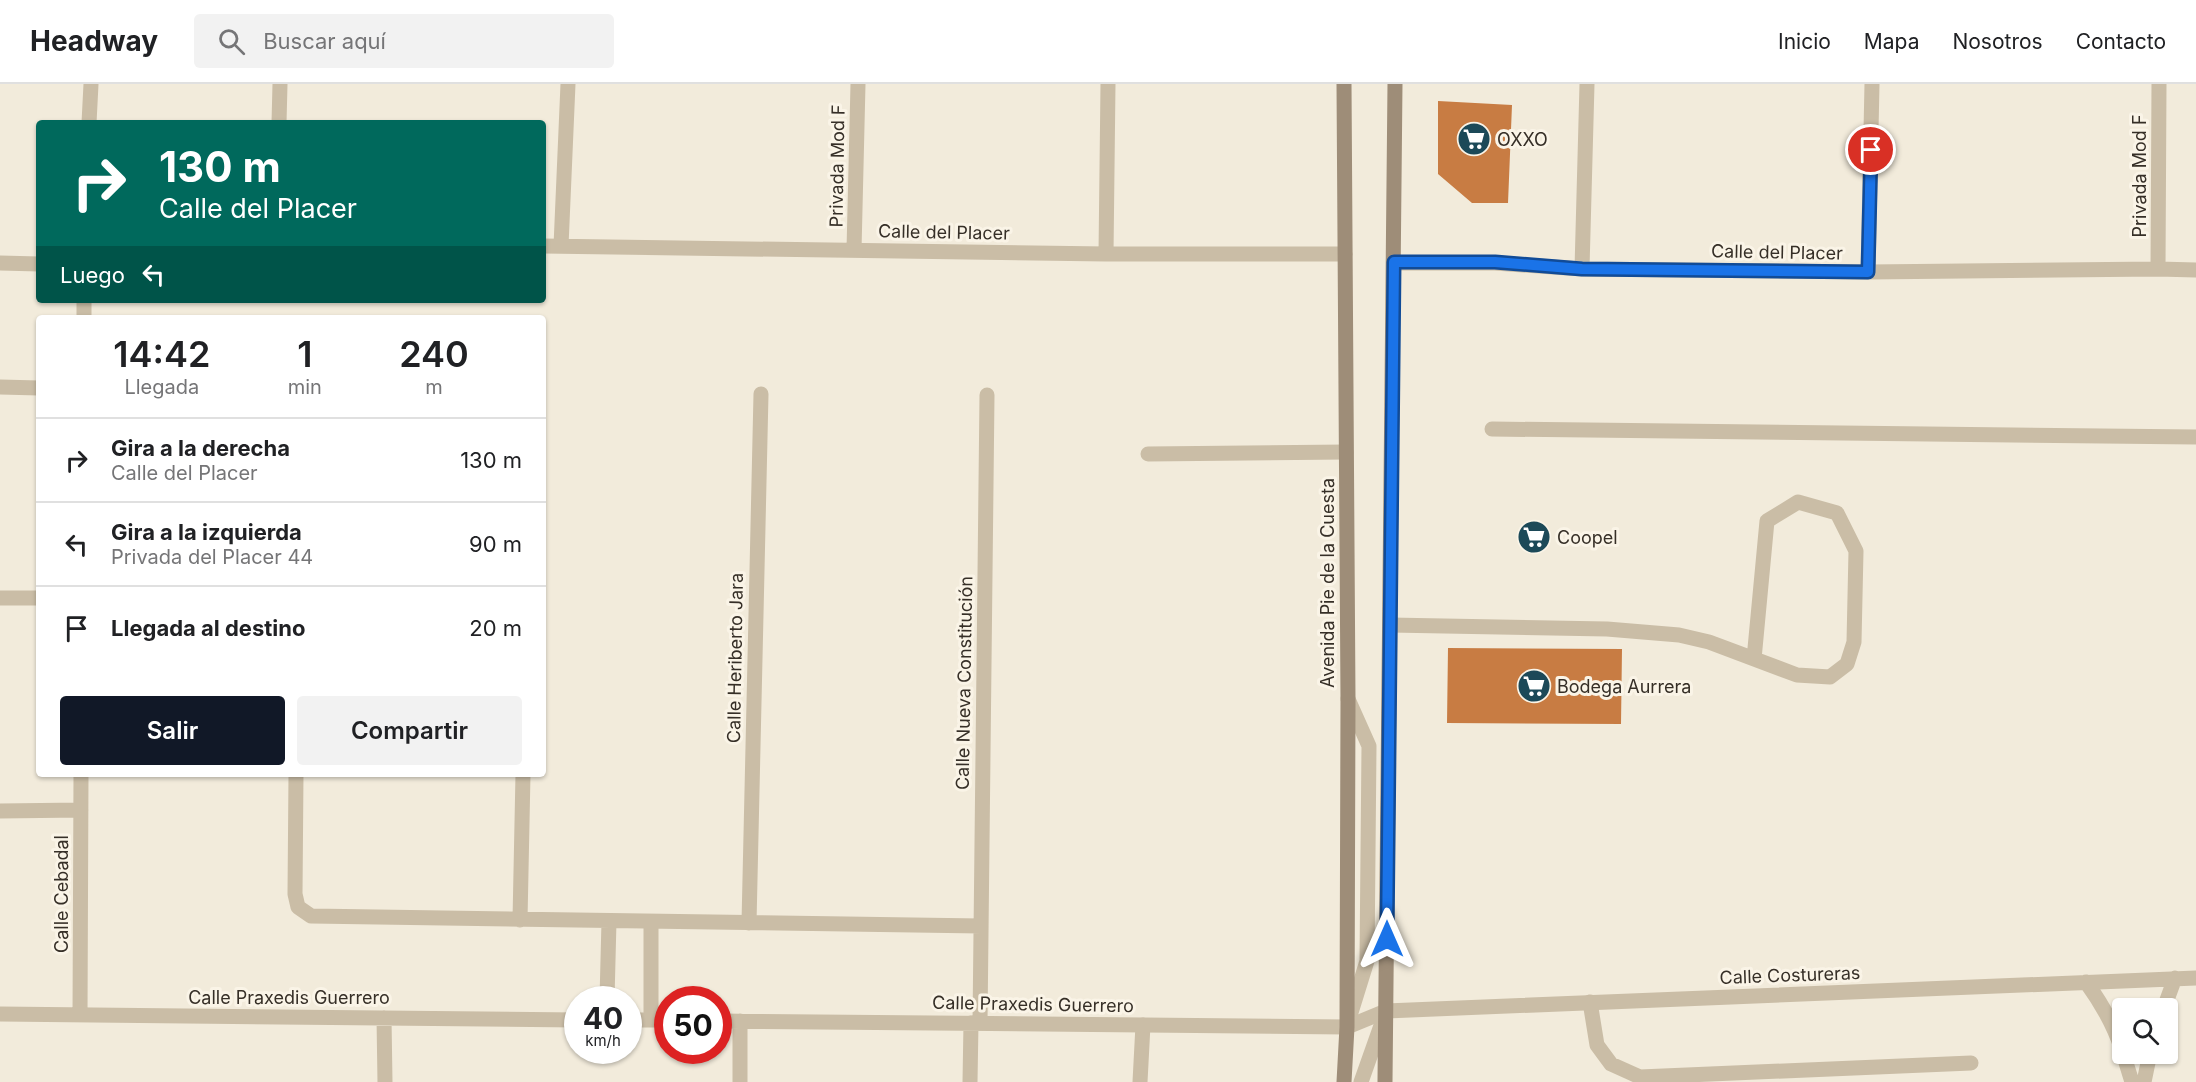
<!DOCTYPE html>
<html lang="es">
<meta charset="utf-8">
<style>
:root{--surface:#fff;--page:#f2f2f2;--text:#202124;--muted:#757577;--line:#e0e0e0;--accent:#111827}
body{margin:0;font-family:Inter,sans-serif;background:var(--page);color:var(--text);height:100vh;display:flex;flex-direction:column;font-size:22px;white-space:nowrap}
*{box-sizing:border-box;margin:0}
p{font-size:20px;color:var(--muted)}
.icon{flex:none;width:33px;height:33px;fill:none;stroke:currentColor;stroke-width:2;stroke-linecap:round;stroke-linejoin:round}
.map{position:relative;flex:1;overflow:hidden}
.panel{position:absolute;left:36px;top:231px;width:510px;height:462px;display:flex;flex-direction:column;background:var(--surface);border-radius:6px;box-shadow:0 2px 4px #0004}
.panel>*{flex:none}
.guide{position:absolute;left:36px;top:36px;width:510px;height:183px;border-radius:6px;box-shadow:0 2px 4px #0004;background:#00695c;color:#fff;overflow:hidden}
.controls{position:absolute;left:2112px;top:914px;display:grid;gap:12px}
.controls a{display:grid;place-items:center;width:66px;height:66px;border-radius:6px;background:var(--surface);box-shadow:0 2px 4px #0004;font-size:30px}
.speed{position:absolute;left:564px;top:902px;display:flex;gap:12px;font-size:30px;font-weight:700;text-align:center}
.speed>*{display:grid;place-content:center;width:78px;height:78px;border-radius:50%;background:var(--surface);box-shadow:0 2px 4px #0004;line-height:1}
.speed small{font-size:15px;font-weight:400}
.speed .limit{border:9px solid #d22;background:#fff;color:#111}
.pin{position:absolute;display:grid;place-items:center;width:51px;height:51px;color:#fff;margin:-26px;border:3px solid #fff;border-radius:50%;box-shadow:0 2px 6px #0007}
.me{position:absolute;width:66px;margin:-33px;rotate:0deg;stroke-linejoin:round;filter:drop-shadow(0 0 4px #0008)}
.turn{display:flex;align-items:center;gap:21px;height:126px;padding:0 24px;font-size:27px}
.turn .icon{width:78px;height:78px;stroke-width:2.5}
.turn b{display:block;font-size:42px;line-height:51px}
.then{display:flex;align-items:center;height:57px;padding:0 24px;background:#0003;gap:12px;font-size:22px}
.eta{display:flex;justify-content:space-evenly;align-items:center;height:102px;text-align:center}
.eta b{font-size:36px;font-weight:600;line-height:42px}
.cta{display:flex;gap:12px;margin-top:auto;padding:12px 24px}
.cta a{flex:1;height:69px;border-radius:6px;background:var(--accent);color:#fff;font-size:24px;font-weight:600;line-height:69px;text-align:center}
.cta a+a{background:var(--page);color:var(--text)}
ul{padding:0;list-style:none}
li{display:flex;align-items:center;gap:18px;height:84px;padding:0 24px;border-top:2px solid var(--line)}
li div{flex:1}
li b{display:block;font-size:22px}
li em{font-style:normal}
header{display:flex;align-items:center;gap:36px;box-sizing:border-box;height:84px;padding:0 30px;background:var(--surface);border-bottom:2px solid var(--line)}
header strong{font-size:28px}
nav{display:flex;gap:33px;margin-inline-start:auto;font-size:21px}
.search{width:420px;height:54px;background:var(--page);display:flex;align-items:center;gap:15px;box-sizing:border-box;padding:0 21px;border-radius:6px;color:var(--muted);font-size:22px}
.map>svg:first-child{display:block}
.building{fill:#c87c43}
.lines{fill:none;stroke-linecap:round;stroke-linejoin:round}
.service{stroke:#cabda6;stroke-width:15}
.minor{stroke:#cabda6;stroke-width:15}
.secondary{stroke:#9e8d78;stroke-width:15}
.route-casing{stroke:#114b97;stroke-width:15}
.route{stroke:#1a73e8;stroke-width:10}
.labels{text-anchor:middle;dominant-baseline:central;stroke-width:6;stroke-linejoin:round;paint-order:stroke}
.poi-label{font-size:18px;fill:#362f27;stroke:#faf4e7;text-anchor:start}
.street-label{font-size:18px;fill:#362f27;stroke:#faf4e7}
</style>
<header>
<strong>Headway</strong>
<div class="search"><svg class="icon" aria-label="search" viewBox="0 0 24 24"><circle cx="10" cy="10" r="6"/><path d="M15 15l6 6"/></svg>Buscar aquí</div>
<nav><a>Inicio</a><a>Mapa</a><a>Nosotros</a><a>Contacto</a></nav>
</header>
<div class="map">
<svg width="2196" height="998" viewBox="0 0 2196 998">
<rect width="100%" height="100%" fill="#f2ebdb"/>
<path class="building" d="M 1438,17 L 1512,21 L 1508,119 L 1472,119 L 1438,90 Z
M 1448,564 L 1622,565 L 1621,640 L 1447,639 Z"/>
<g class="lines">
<path class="service" d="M 1148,370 L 1346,368
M 1390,541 L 1607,545 L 1679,551 L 1709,558 L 1797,591 L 1830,593 L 1847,580 L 1854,558 L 1856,467 L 1837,429 L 1798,418 L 1767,437 L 1754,575
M 1348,615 L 1369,662 L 1367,877 L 1349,935
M 1590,918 L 1597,961 L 1611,980 L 1640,993 L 1971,979
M 1140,998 L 1143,941
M 1361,998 L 1384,933"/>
<path class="minor" d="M 89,39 L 91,0
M 279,39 L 280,0
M 543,162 L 1106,170 L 1345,170
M 561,162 L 568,0
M 854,166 L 858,0
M 1106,170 L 1108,0
M 0,179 L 39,180
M 1394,179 L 1495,179 L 1582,185 L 1868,188 L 2158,185 L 2196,186
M 1582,185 L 1587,0
M 2158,185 L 2159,0
M 1868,188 L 1872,0
M 84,234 L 84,216
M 0,303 L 39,304
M 1492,345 L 2196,353
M 0,514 L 39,514
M 296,690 L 295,810 L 298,823 L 311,832 L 981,842
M 0,727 L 81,726
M 520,836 L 523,690
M 749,839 L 761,310
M 2086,898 C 2102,920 2114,941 2122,966
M 607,915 L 609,837
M 2164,924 L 2175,894
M 0,930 L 578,936
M 80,931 L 81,690
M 384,934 L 385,998
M 628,936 L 668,936
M 651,936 L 651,838
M 718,937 L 1347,943 L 1386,927 L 2196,894
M 980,939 L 987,311
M 2123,969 L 2132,998
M 740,998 L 740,937
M 970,998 L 971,939
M 2144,998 L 2150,969"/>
<path class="secondary" d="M 1344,0 L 1348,615 L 1347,943 L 1344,998
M 1385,998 L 1395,0"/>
</g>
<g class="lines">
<defs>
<path id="route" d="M 1387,855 L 1394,178 L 1495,178 L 1582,185 L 1868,188 L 1871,66"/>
</defs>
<use href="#route" class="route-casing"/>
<use href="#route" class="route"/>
</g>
<defs>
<symbol id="supermarket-disc" viewBox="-11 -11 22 22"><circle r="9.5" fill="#1c4958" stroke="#faf4e7"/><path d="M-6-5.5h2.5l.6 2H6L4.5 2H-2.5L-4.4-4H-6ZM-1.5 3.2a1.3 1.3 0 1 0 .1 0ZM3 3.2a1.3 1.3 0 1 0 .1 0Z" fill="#fff"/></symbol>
</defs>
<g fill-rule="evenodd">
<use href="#supermarket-disc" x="1455" y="36" width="38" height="38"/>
<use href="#supermarket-disc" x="1515" y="434" width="38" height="38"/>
<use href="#supermarket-disc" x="1515" y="583" width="38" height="38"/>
</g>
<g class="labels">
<g class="poi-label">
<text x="1497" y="55">OXXO</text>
<text x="1557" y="453">Coopel</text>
<text x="1557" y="602">Bodega Aurrera</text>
</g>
<g class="street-label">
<text transform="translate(837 82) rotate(-89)">Privada Mod F</text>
<text transform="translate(2139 92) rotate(-90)">Privada Mod F</text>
<text transform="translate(944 148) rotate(1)">Calle del Placer</text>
<text transform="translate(1777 168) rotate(1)">Calle del Placer</text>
<text transform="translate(1327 499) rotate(-90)">Avenida Pie de la Cuesta</text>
<text transform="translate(735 574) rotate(-89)">Calle Heriberto Jara</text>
<text transform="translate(964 599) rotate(-89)">Calle Nueva Constitución</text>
<text transform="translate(61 810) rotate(-90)">Calle Cebadal</text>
<text transform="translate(1790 891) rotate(-2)">Calle Costureras</text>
<text x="289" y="913">Calle Praxedis Guerrero</text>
<text transform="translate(1033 920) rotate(1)">Calle Praxedis Guerrero</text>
</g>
</g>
</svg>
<div class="controls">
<a><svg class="icon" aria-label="search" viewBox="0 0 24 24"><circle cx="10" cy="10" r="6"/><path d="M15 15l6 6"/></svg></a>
</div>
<div class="speed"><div>40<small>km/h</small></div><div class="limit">50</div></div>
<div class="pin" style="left:1871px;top:66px;background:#d93025"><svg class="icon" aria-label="arrive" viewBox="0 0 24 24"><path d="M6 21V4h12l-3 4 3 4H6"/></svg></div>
<svg class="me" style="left:1387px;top:855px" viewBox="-20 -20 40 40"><path d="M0-17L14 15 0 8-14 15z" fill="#1a73e8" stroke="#fff" stroke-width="4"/></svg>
<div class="guide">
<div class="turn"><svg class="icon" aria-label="right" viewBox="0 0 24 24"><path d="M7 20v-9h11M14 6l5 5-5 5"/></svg><div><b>130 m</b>Calle del Placer</div></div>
<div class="then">Luego<svg class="icon" aria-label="left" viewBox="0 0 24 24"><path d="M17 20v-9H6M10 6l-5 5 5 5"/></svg></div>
</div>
<section class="panel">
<div class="eta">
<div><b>14:42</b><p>Llegada</p></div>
<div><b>1</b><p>min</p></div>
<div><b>240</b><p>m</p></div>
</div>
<ul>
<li><svg class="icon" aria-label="right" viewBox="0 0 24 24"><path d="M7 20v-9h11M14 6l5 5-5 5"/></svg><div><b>Gira a la derecha</b><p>Calle del Placer</p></div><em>130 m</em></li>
<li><svg class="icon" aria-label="left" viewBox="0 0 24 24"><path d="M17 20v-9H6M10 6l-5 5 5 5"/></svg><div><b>Gira a la izquierda</b><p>Privada del Placer 44</p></div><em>90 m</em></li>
<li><svg class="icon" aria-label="arrive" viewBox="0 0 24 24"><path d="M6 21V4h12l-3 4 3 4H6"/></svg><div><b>Llegada al destino</b></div><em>20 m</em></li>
</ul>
<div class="cta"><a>Salir</a><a>Compartir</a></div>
</section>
</div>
